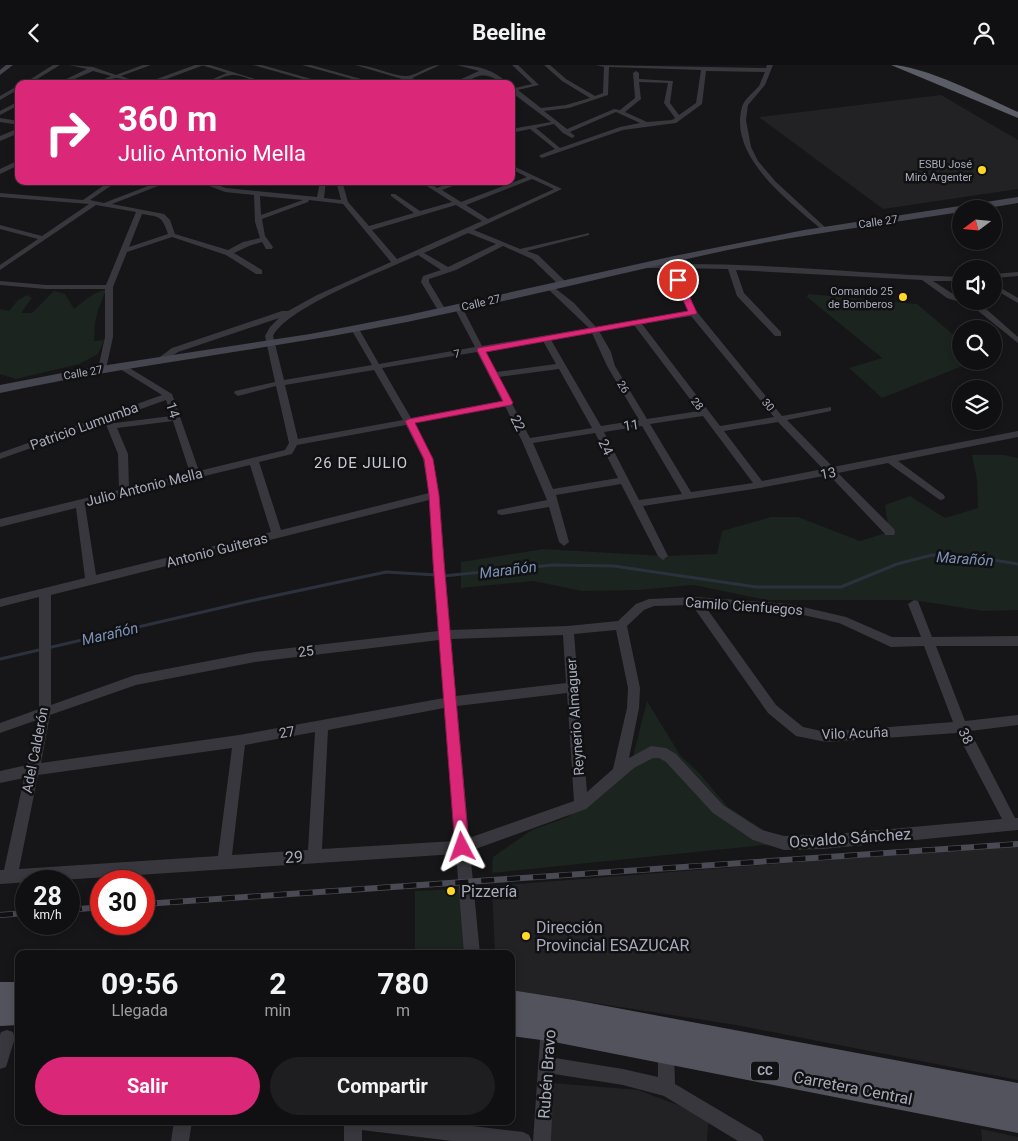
<!DOCTYPE html>
<html lang="es">
<meta charset="utf-8">
<style>
:root{--surface:#101012;--page:#1e1e20;--text:#f1f3f6;--muted:#9c9d9f;--line:#303032;--accent:#db2777}
body{margin:0;font-family:Roboto,sans-serif;background:var(--page);color:var(--text);height:100vh;display:flex;flex-direction:column;font-size:19px;white-space:nowrap}
*{box-sizing:border-box;margin:0}
p{font-size:16px;color:var(--muted)}
.icon{flex:none;width:28px;height:28px;fill:none;stroke:currentColor;stroke-width:2;stroke-linecap:round;stroke-linejoin:round}
.map{position:relative;flex:1;overflow:hidden}
.details{position:absolute;left:15px;top:885px;width:500px;height:175px;display:flex;flex-direction:column;background:var(--surface);border-radius:10px;box-shadow:0 2px 8px #0003,0 0 0 1px var(--line)}
.details>*{flex:none}
.banner{position:absolute;left:15px;top:15px;width:500px;height:105px;border-radius:10px;box-shadow:0 2px 8px #0003,0 0 0 1px var(--line);background:#db2777;color:#fff;overflow:hidden}
.needle{width:32px;rotate:254deg}
.tools{position:absolute;left:952px;top:135px;display:grid;gap:10px}
.tools a{display:grid;place-items:center;width:50px;height:50px;border-radius:50%;background:var(--surface);box-shadow:0 2px 8px #0003,0 0 0 1px var(--line);font-size:25px}
.speed{position:absolute;left:15px;top:805px;display:flex;gap:10px;font-size:25px;font-weight:700;text-align:center}
.speed>*{display:grid;place-content:center;width:65px;height:65px;border-radius:50%;background:var(--surface);box-shadow:0 2px 8px #0003,0 0 0 1px var(--line);line-height:1}
.speed small{font-size:12px;font-weight:400}
.speed .limit{border:8px solid #d22;background:#fff;color:#111}
.pin{position:absolute;display:grid;place-items:center;width:42px;height:42px;color:#fff;margin:-21px;border:2px solid #fff;border-radius:50%;box-shadow:0 1px 5px #0007}
.me{position:absolute;width:55px;margin:-28px;rotate:356deg;stroke-linejoin:round;filter:drop-shadow(0 0 4px #0008)}
.turn{display:flex;align-items:center;gap:18px;height:105px;padding:0 20px;font-size:22px}
.turn .icon{width:65px;height:65px;stroke-width:2.5}
.turn b{display:block;font-size:35px;line-height:42px}
.eta{display:flex;justify-content:space-evenly;align-items:center;height:85px;text-align:center}
.eta b{font-size:30px;font-weight:700;line-height:35px}
.primary-button{display:flex;gap:10px;margin-top:auto;padding:10px 20px}
.primary-button a{flex:1;height:58px;border-radius:30px;background:var(--accent);color:#fff;font-size:20px;font-weight:700;line-height:58px;text-align:center}
.primary-button a+a{background:var(--page);color:var(--text)}
header{display:flex;justify-content:space-between;align-items:center;height:65px;padding:0 20px;background:var(--surface);font-size:22px;font-weight:700}
.map>svg:first-child{display:block}
.built{fill:#222225}
.green{fill:#1b241e}
.lines{fill:none;stroke-linecap:round;stroke-linejoin:round}
.stream{stroke:#2b323d;stroke-width:3}
.minor{fill:#37373d;fill-rule:evenodd}
.tertiary{fill:#37373d;fill-rule:evenodd}
.secondary{fill:#44454e;fill-rule:evenodd}
.primary{fill:#52535d;fill-rule:evenodd}
.trunk{fill:#5a5c66;fill-rule:evenodd}
.rail-casing{stroke:#494a53;stroke-width:6}
.rail{stroke:#111113;stroke-width:4.5;stroke-dasharray:13;stroke-linecap:butt}
.route{fill:#db2777;stroke:#8e194d}
.poi-dot{fill:#ffd727;stroke:#111113;stroke-width:2}
.labels{text-anchor:middle;dominant-baseline:central;stroke-width:5;stroke-linejoin:round;paint-order:stroke}
.far-poi-label{font-size:11px;fill:#a7aab9;stroke:#111113;text-anchor:end}
.far-street-label{font-size:11px;fill:#a7aab9;stroke:#111113}
.shield{fill:#111113;stroke:#7a7c87;stroke-width:1}
.shield-label{font-size:12px;font-weight:bold;fill:#a7aab9}
.street-label{font-size:14px;fill:#a7aab9;stroke:#111113}
.neighbourhood-label{font-size:15px;letter-spacing:1px;fill:#c8cad5;stroke:#111113}
.water-label{font-size:15px;font-style:italic;fill:#7b92b7;stroke:#111113}
.near-street-label{font-size:16px;fill:#a7aab9;stroke:#111113}
.near-poi-label{font-size:16px;fill:#a7aab9;stroke:#111113;text-anchor:start}
</style>
<header><svg class="icon" aria-label="back" viewBox="0 0 24 24"><path d="M15 5l-7 7 7 7"/></svg>Beeline<svg class="icon" aria-label="person" viewBox="0 0 24 24"><circle cx="12" cy="8" r="4"/><path d="M4 21q1-7 8-7t8 7"/></svg></header>
<div class="map">
<svg width="1018" height="1076" viewBox="0 0 1018 1076">
<rect width="100%" height="100%" fill="#161618"/>
<path class="built" d="M 941,30 L 1018,75 L 1018,124 L 883,144 L 759,52 Z
M 1018,780 L 1018,1015 L 736,960 L 511,925 L 511,889 L 495,889 L 492,821 Z
M 552,1018 L 638,1025 L 709,1052 L 707,1076 L 551,1076 Z
M 981,1064 L 1018,1072 L 1018,1076 L 982,1076 Z"/>
<path class="green" d="M 106,225 L 98,245 L 95,258 L 94,276 L 104,275 L 98,289 L 79,299 L 16,314 L 0,309 L 0,244 L 9,246 L 18,235 L 27,230 L 32,233 L 21,248 L 32,248 L 54,226 L 65,229 L 74,244 C 83,237 94,226 106,225 Z
M 808,229 L 917,239 L 961,276 L 961,296 L 975,296 L 882,333 L 849,303 L 882,293 L 807,232 Z
M 972,390 L 1004,390 L 1018,393 L 1018,545 L 983,546 L 913,535 L 767,535 L 694,520 L 638,525 L 582,526 L 533,516 L 461,523 L 461,497 L 544,484 L 663,491 L 717,489 L 722,466 L 771,452 L 798,452 L 860,476 L 889,467 L 885,440 L 910,431 L 945,453 L 978,443 L 977,415 Z
M 647,636 L 680,690 L 699,708 L 728,742 L 784,778 L 492,808 L 493,792 L 532,765 L 568,752 L 630,704 Z
M 460,824 L 465,889 L 415,889 L 415,826 Z"/>
<g class="lines">
<path class="stream" d="M 443,511 L 553,500 L 614,501 L 756,522 L 841,522 L 897,499 L 932,490 L 975,492 L 1018,499
M 0,594 L 250,536 L 386,507 L 437,510"/>
<path class="minor" d="M 53,0 L 60,0 L 29,19 L 23,19 Z
M 69,0 L 93,2 L 116,10 L 143,0 L 151,0 L 121,11 L 142,19 C 133,19 126,14 117,13 C 110,13 101,19 93,19 L 111,11 L 93,6 L 63,19 L 56,19 L 87,4 Z
M 201,0 L 210,0 L 271,19 C 258,19 242,9 232,10 C 221,11 212,19 201,19 L 227,8 Z
M 253,0 L 262,0 L 329,19 L 320,19 Z
M 302,0 L 311,0 L 379,19 L 370,19 Z
M 355,0 C 373,0 391,11 406,11 C 417,11 427,0 440,0 L 412,13 L 430,19 C 423,19 416,16 409,16 C 404,15 398,19 393,19 L 402,14 Z
M 457,0 C 477,0 495,5 509,19 L 503,19 C 477,0 476,19 450,19 L 479,6 Z
M 512,0 L 518,0 L 539,20 L 518,25 L 541,43 L 566,40 L 590,33 L 562,16 L 544,0 L 550,0 L 566,14 L 595,31 L 603,28 L 604,2 L 596,0 L 766,3 L 767,0 L 773,0 L 765,20 L 748,40 L 746,55 L 751,82 L 758,96 L 776,117 L 827,164 L 822,165 C 789,136 728,92 742,42 C 744,34 754,27 759,21 C 761,17 763,11 765,7 L 706,6 L 702,39 L 676,58 L 623,65 L 542,93 L 539,91 L 540,90 L 555,84 L 530,64 L 511,68 L 511,64 L 551,57 L 511,27 L 511,20 L 515,23 L 532,19 ZM 609,2 L 701,5 L 696,38 L 679,50 L 670,38 L 673,16 L 639,14 L 639,8 L 636,6 L 633,8 L 635,33 L 620,45 L 614,44 L 567,64 L 544,46 L 569,43 L 608,30 ZM 639,17 L 668,18 L 664,38 L 675,53 L 672,55 L 647,57 L 625,47 L 641,34 ZM 616,47 L 640,58 L 620,62 L 560,83 L 536,63 L 554,59 L 563,68 L 572,73 L 575,71 L 570,67 Z
M 19,20 L 19,24 L 0,35 L 0,31 Z
M 19,36 L 19,40 L 0,50 L 0,46 Z
M 0,53 L 19,56 L 19,60 L 0,57 Z
M 19,95 L 19,100 L 0,109 L 0,104 Z
M 511,100 L 562,124 L 474,165 L 520,184 L 589,168 L 589,170 L 527,186 L 538,190 L 566,217 L 566,221 L 560,221 L 532,194 L 503,181 L 456,205 L 429,214 L 429,217 L 447,247 L 443,249 L 439,247 L 421,217 L 423,211 L 441,205 L 418,190 C 386,205 287,242 273,271 L 284,315 L 372,300 L 351,264 L 355,262 L 359,264 L 379,299 L 475,282 L 455,244 L 459,242 L 463,244 L 482,281 L 589,263 L 548,224 L 547,222 L 551,220 L 574,238 L 596,262 L 688,246 L 668,203 L 642,203 L 638,201 L 642,199 L 666,199 L 664,196 L 668,194 L 673,199 C 768,198 865,209 961,212 L 961,216 L 933,216 L 953,229 L 961,232 L 961,236 L 978,237 L 1018,272 L 1018,278 L 972,241 L 947,233 L 922,215 L 736,205 L 744,228 L 781,267 L 781,271 L 775,271 L 737,231 L 728,204 L 675,203 L 697,247 L 782,351 L 831,342 L 831,346 L 787,355 L 833,402 L 1018,366 L 1018,372 L 898,396 L 944,430 L 945,432 L 944,434 L 940,435 L 888,398 L 838,408 L 894,464 L 895,467 L 894,470 L 886,470 L 829,410 L 760,423 L 643,441 L 668,491 L 663,495 L 658,491 L 621,419 L 556,430 L 569,477 L 564,481 L 559,477 L 549,442 L 502,450 L 498,449 L 497,447 L 498,445 L 547,435 L 522,376 L 505,341 L 414,358 L 433,394 L 439,430 L 450,565 L 568,561 L 618,556 L 636,539 L 649,534 L 695,532 L 790,539 L 846,552 L 892,572 L 921,572 L 908,539 L 914,535 L 918,536 L 932,572 L 1018,571 L 1018,581 L 936,581 L 965,656 L 1018,650 L 1018,660 L 970,666 L 1015,753 L 1018,753 L 1018,765 L 823,784 L 784,785 L 753,775 L 713,748 L 666,697 L 659,693 L 653,693 L 634,703 L 586,744 L 470,786 L 480,889 L 464,889 L 456,789 L 0,819 L 0,805 L 4,805 L 24,713 L 0,718 L 0,706 L 27,700 L 37,655 L 0,668 L 0,658 L 39,644 L 39,532 L 0,542 L 0,534 L 85,513 L 76,443 L 0,462 L 0,454 L 119,425 L 118,389 L 105,357 L 0,394 L 0,388 L 162,330 L 120,304 L 120,300 L 123,299 L 172,329 L 199,406 L 285,385 L 289,378 L 276,321 L 238,331 L 234,328 L 235,326 L 275,317 L 265,271 L 270,262 L 279,253 L 178,287 L 160,299 L 154,299 L 153,297 L 172,283 L 282,246 L 288,246 L 317,230 L 391,197 L 343,139 L 309,135 L 308,137 L 262,154 L 265,171 L 273,182 L 272,184 L 266,184 L 262,177 L 249,181 L 234,188 L 262,205 L 262,209 L 256,209 L 226,190 L 172,172 L 127,187 L 113,222 L 113,272 L 106,304 L 102,307 L 98,304 L 105,272 L 105,224 L 46,224 L 0,220 L 0,216 L 46,220 L 106,220 L 136,147 L 96,140 L 0,205 L 0,200 L 38,174 L 0,164 L 0,160 L 42,171 L 89,139 L 0,132 L 0,128 L 83,135 L 110,116 L 118,116 L 90,135 L 104,138 L 161,116 L 171,116 L 112,139 L 164,149 L 170,155 L 175,169 L 228,185 L 243,177 L 260,173 L 255,157 L 254,130 L 225,127 L 196,116 L 206,116 L 226,123 L 317,132 L 320,116 L 326,116 L 324,133 L 341,135 L 336,116 L 342,116 L 348,137 L 369,161 L 414,148 L 391,131 L 391,129 L 395,129 L 420,146 L 452,137 L 419,116 L 427,116 L 437,123 L 456,116 L 466,116 L 442,125 L 461,137 L 527,112 L 511,104 ZM 532,114 L 554,124 L 488,154 L 466,140 ZM 260,131 L 303,135 L 261,150 ZM 456,140 L 482,156 L 397,194 L 372,165 ZM 142,149 C 160,152 162,151 168,169 L 129,182 ZM 468,168 L 496,179 L 448,202 L 424,188 ZM 691,251 L 774,352 L 720,361 L 642,259 ZM 634,260 L 699,346 L 647,354 L 615,301 L 611,287 L 599,266 ZM 592,268 L 607,301 L 639,355 L 601,361 L 551,275 ZM 543,276 L 556,299 L 496,307 L 485,286 ZM 477,287 L 502,336 L 411,353 L 382,303 ZM 559,304 L 592,363 L 530,373 L 498,312 ZM 374,305 L 403,355 L 298,374 L 285,320 ZM 166,335 L 171,351 L 115,358 L 113,354 ZM 703,351 L 753,418 L 691,427 L 650,359 ZM 173,356 L 190,408 L 129,423 L 128,389 L 117,363 ZM 778,357 L 823,404 L 762,416 L 724,366 ZM 406,360 L 423,394 L 429,428 L 281,465 L 259,397 L 292,389 L 297,380 ZM 642,361 L 682,429 L 639,435 L 604,367 ZM 595,368 L 618,413 L 553,424 L 533,378 ZM 250,400 L 271,467 L 96,510 L 85,440 ZM 429,435 L 438,566 L 255,587 L 135,610 L 51,640 L 51,530 ZM 692,540 L 768,648 L 796,671 L 826,677 L 957,668 L 1002,754 L 823,770 L 784,771 L 762,765 L 723,740 L 676,689 L 666,683 L 651,681 L 629,693 L 639,643 L 640,623 L 627,561 L 644,545 L 654,541 ZM 705,541 L 790,547 L 839,558 L 891,582 L 924,581 L 953,657 L 826,667 L 803,662 L 776,640 ZM 616,565 L 628,623 L 627,643 L 613,704 L 587,727 L 574,569 ZM 563,570 L 566,618 L 456,631 L 451,574 ZM 439,575 L 444,633 L 239,670 L 41,698 L 50,650 L 136,620 L 255,597 ZM 567,628 L 574,736 L 469,773 L 457,641 ZM 444,643 L 455,776 L 322,784 L 328,665 ZM 315,667 L 308,785 L 232,790 L 245,680 ZM 232,683 L 218,791 L 19,804 L 38,710 Z
M 1018,207 L 1018,211 L 994,213 L 994,209 Z
M 994,219 L 1018,233 L 1018,238 L 994,224 Z
M 549,952 L 555,954 L 557,960 L 555,993 L 623,1004 L 658,1012 L 658,987 L 660,981 L 666,979 L 672,981 L 674,987 L 675,1019 L 761,1070 L 764,1076 L 738,1076 L 664,1031 L 623,1020 L 554,1009 L 551,1076 L 533,1076 L 541,960 L 543,954 Z
M 7,965 L 13,967 L 15,973 L 6,1002 L 0,1004 L 0,970 L 1,967 Z
M 174,1056 L 192,1056 L 189,1076 L 171,1076 Z
M 344,1056 L 431,1056 L 523,1067 L 529,1070 L 532,1076 L 452,1076 L 362,1065 L 362,1076 L 344,1076 Z"/>
<path class="tertiary" d="M 195,0 L 204,0 L 153,19 L 143,19 Z
M 19,63 L 19,68 L 0,76 L 0,71 Z"/>
<path class="secondary" d="M 6,0 L 13,0 L 0,10 L 0,5 Z
M 1018,132 L 1018,138 L 982,144 L 961,144 L 961,147 C 883,159 805,169 728,185 C 621,208 514,235 407,257 C 272,284 135,299 0,328 L 0,320 L 88,303 L 310,269 L 408,250 L 674,191 L 804,165 Z"/>
<path class="primary" d="M 0,917 L 19,917 L 19,960 L 0,961 Z
M 511,925 L 574,935 L 1018,1018 L 1018,1068 L 549,976 L 511,971 Z"/>
<path class="trunk" d="M 891,0 C 923,0 987,33 1018,47 L 1018,53 Z"/>
<defs>
<path id="rail" d="M 144,839 L 1018,779
M 69,845 L 101,842
M 0,850 L 26,848"/>
</defs>
<use href="#rail" class="rail-casing"/>
<use href="#rail" class="rail"/>
</g>
<path class="route" d="M 678,213 L 682,215 L 697,248 L 696,249 L 486,287 L 513,338 L 511,340 L 415,358 L 433,394 L 439,430 L 444,497 L 469,782 L 467,786 L 462,788 L 457,786 L 455,782 L 433,497 L 429,430 L 424,394 L 405,356 L 409,354 L 503,336 L 477,285 L 478,283 L 688,246 L 674,215 Z"/>
<g class="poi-dot">
<circle cx="982" cy="105" r="5"/>
<circle cx="903" cy="232" r="5"/>
<circle cx="451" cy="826" r="5"/>
<circle cx="526" cy="871" r="5"/>
</g>
<g class="labels">
<g class="far-poi-label">
<text x="972" y="99">ESBU José<tspan x="972" dy="13">Miró Argenter</tspan></text>
<text x="893" y="226">Comando 25<tspan x="893" dy="13">de Bomberos</tspan></text>
</g>
<g class="far-street-label">
<text transform="translate(878 157) rotate(-8)">Calle 27</text>
<text transform="translate(481 238) rotate(-13)">Calle 27</text>
<text transform="translate(457 289) rotate(-10)">7</text>
<text transform="translate(83 308) rotate(-10)">Calle 27</text>
<text transform="translate(623 322) rotate(59)">26</text>
<text transform="translate(697 339) rotate(53)">28</text>
<text transform="translate(768 340) rotate(50)">30</text>
</g>
<rect class="shield" x="751" y="996.5" width="28" height="19" rx="4"/>
<g class="shield-label">
<text x="765" y="1006">CC</text>
</g>
<g class="street-label">
<text transform="translate(173 345) rotate(72)">14</text>
<text transform="translate(518 358) rotate(63)">22</text>
<text transform="translate(631 360) rotate(-8)">11</text>
<text transform="translate(84 361) rotate(-20)">Patricio Lumumba</text>
<text transform="translate(606 382) rotate(64)">24</text>
<text transform="translate(828 408) rotate(-11)">13</text>
<text transform="translate(144 422) rotate(-14)">Julio Antonio Mella</text>
<text transform="translate(217 485) rotate(-14)">Antonio Guiteras</text>
<text transform="translate(744 541) rotate(4)">Camilo Cienfuegos</text>
<text transform="translate(306 586) rotate(-7)">25</text>
<text transform="translate(575 652) rotate(-94)">Reynerio Almaguer</text>
<text transform="translate(287 667) rotate(-10)">27</text>
<text transform="translate(855 668) rotate(-2)">Vilo Acuña</text>
<text transform="translate(966 671) rotate(64)">38</text>
<text transform="translate(35 685) rotate(-79)">Adel Calderón</text>
</g>
<g class="neighbourhood-label">
<text x="361" y="398">26 DE JULIO</text>
</g>
<g class="water-label">
<text transform="translate(965 494) rotate(4)">Marañón</text>
<text transform="translate(508 505) rotate(-7)">Marañón</text>
<text transform="translate(110 569) rotate(-13)">Marañón</text>
</g>
<g class="near-street-label">
<text transform="translate(850 773) rotate(-4)">Osvaldo Sánchez</text>
<text transform="translate(294 792) rotate(-3)">29</text>
<text transform="translate(547 1009) rotate(-86)">Rubén Bravo</text>
<text transform="translate(853 1023) rotate(11)">Carretera Central</text>
</g>
<g class="near-poi-label">
<text x="461" y="826">Pizzería</text>
<text x="536" y="862">Dirección<tspan x="536" dy="18">Provincial ESAZUCAR</tspan></text>
</g>
</g>
</svg>
<div class="tools">
<a><svg class="needle" viewBox="-14 -14 28 28"><path d="M0-13l5 13h-10z" fill="#e53935"/><path d="M0 13l5-13h-10z" fill="#9c9d9f"/></svg></a>
<a><svg class="icon" aria-label="sound" viewBox="0 0 24 24"><path d="M4 9h4l5-4v14l-5-4H4zM17 9q2 3 0 6"/></svg></a>
<a><svg class="icon" aria-label="search" viewBox="0 0 24 24"><circle cx="10" cy="10" r="6"/><path d="M15 15l6 6"/></svg></a>
<a><svg class="icon" aria-label="layers" viewBox="0 0 24 24"><path d="M12 4l9 5-9 5-9-5zM3 14l9 5 9-5"/></svg></a>
</div>
<div class="speed"><div>28<small>km/h</small></div><div class="limit">30</div></div>
<div class="pin" style="left:678px;top:215px;background:#d93025"><svg class="icon" aria-label="arrive" viewBox="0 0 24 24"><path d="M6 21V4h12l-3 4 3 4H6"/></svg></div>
<svg class="me" style="left:462px;top:782px" viewBox="-20 -20 40 40"><path d="M0-17L14 15 0 8-14 15z" fill="#db2777" stroke="#fff" stroke-width="4"/></svg>
<div class="banner">
<div class="turn"><svg class="icon" aria-label="right" viewBox="0 0 24 24"><path d="M7 20v-9h11M14 6l5 5-5 5"/></svg><div><b>360 m</b>Julio Antonio Mella</div></div>
</div>
<section class="details">
<div class="eta">
<div><b>09:56</b><p>Llegada</p></div>
<div><b>2</b><p>min</p></div>
<div><b>780</b><p>m</p></div>
</div>
<div class="primary-button"><a>Salir</a><a>Compartir</a></div>
</section>
</div>
